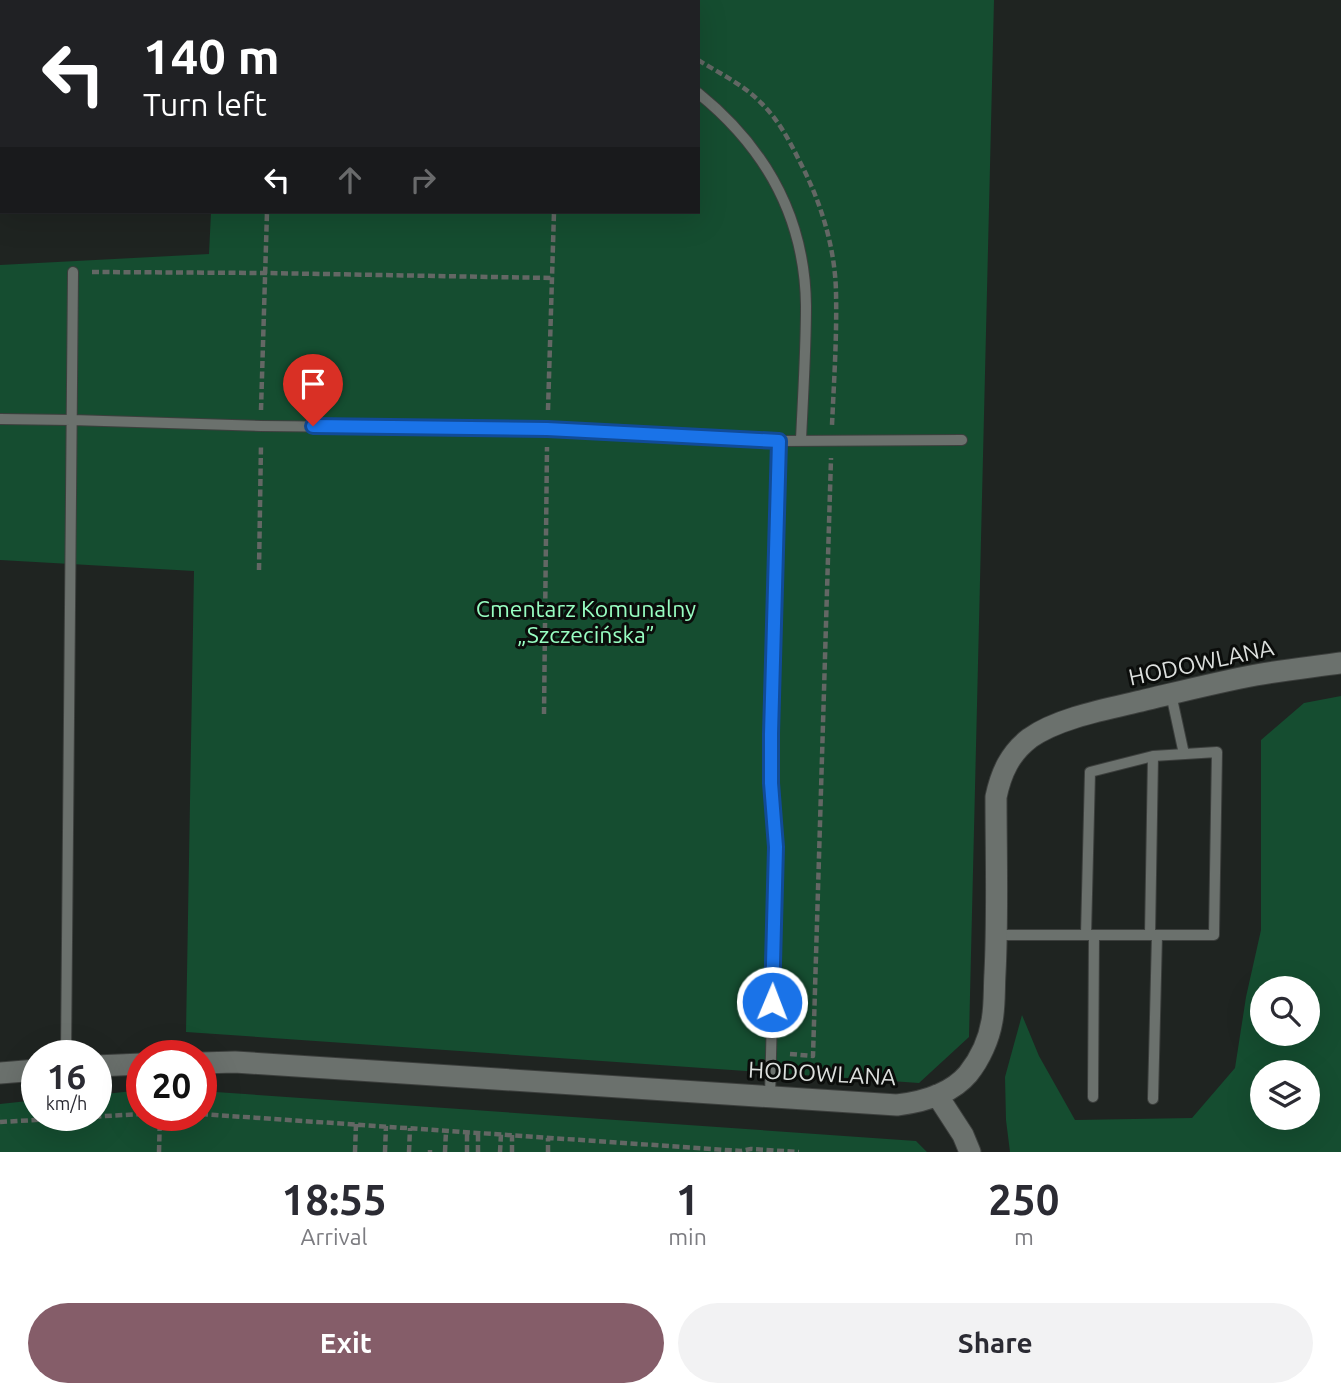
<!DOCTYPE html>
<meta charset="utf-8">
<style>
:root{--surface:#fff;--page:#f2f2f3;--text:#2b2b33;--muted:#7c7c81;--accent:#855d69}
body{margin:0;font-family:Ubuntu,sans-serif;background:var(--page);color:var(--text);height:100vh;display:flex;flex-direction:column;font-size:26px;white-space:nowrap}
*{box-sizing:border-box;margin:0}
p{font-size:23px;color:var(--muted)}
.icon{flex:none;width:38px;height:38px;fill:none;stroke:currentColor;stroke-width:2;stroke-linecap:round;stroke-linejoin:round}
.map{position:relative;height:1152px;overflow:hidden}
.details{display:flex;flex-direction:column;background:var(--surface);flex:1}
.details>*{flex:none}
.banner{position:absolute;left:0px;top:0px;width:700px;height:214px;box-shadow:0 7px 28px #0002;background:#202124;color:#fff;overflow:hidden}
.controls{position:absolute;left:1250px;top:976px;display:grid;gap:14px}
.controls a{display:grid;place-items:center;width:70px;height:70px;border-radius:50%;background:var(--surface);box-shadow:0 7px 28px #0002;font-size:35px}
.speed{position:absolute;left:21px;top:1040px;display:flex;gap:14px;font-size:35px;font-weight:700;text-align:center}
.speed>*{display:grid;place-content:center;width:91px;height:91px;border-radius:50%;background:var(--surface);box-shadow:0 7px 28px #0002;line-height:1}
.speed small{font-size:18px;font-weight:400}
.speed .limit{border:10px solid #d22;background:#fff;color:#111}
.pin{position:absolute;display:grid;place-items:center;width:60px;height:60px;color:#fff;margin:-72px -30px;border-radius:50% 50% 50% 0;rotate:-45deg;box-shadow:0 0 7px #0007}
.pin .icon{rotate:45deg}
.me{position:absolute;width:77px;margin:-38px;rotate:1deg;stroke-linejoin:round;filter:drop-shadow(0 0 5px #0008)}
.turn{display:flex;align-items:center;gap:24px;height:147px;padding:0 28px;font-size:32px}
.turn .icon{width:91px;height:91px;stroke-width:2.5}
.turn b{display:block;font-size:49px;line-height:60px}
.lanes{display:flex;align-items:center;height:66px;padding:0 28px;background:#0003;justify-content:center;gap:35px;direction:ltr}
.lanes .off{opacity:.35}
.eta{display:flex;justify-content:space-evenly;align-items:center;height:119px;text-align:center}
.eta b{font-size:42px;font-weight:700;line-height:49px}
.button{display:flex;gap:14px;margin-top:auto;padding:14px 28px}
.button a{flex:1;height:80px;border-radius:42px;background:var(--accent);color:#fff;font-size:28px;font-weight:700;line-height:80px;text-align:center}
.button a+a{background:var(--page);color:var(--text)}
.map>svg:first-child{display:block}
.green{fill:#154d30;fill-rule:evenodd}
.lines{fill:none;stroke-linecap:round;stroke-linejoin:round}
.lane-casing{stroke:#3c3f3d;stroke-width:12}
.street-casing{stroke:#3c3f3d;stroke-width:23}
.path{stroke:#636764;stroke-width:4.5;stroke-dasharray:7 3.5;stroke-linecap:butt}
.lane{stroke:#6b716d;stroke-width:10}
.street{stroke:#6b716d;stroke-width:21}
.route-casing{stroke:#114b97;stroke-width:18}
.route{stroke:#1a73e8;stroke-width:12}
.labels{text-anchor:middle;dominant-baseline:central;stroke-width:6;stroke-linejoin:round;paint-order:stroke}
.park-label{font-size:23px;fill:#98fec2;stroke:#0b0d0b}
.street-label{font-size:23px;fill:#dcdfdd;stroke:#0b0d0b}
</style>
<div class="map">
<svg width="1341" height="1152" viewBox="0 0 1341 1152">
<rect width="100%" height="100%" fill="#1f2421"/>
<path class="green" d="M 217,0 L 994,0 L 969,1037 L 919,1083 L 186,1032 L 194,571 L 0,560 L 0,265 L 209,254 L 211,212 L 698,212 L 698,2 L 217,2 Z
M 1341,696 L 1341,1152 L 1010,1152 L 1006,1120 L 1005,1077 L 1022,1015 L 1039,1056 L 1075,1120 L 1192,1118 L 1235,1068 L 1246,997 L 1261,930 L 1261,740 L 1304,703 ZM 1262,989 L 1307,989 L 1307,1034 L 1262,1034 ZM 1262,1073 L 1307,1073 L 1307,1118 L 1262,1118 Z
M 142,1090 L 142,1115 L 201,1115 L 201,1091 L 916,1141 L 927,1152 L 0,1152 L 0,1104 L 37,1100 L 37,1115 L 96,1115 L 96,1095 Z"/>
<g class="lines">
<defs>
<path id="lane" d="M 698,93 C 766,148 805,217 806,306 C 806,350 803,395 801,440
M 0,419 L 72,420 L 261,426 L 547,429 L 779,441 L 962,440
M 1171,694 L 1184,754
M 997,935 C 1069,935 1141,935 1214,935 L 1217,752 L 1153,756 L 1090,772 L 1086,935
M 1150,935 L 1153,756
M 66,1055 L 73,272
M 770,1097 L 776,847 L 770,783 L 770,734 L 779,441
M 1093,1097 L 1094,935
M 1153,1099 L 1157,935"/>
<path id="street" d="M 201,1063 L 235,1062 L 897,1105 C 922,1102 951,1094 968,1074 C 980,1059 989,1039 992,1021 C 995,1005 994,988 995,973 C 998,914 996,855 996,797 C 1001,773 1010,753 1030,738 C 1058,718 1107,709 1141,701 C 1179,692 1218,682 1256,675 C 1284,670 1313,667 1341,663
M 96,1066 L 142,1064
M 0,1073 L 37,1070
M 937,1095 L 963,1135 L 970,1152"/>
</defs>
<use href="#lane" class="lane-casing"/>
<use href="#street" class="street-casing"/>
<path class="path" d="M 327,0 L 327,2
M 272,2 L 272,0
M 565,2 L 565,0
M 698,60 C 721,74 746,86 764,106 C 780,122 791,144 801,164 C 821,203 835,247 836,292 C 837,336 834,381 832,425
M 92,272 L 266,273 L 551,278
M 261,410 L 267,212
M 548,410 L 554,212
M 259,570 L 261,444
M 544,714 L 547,447
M 790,1054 L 813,1056 L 831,458
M 201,1114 L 741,1151 L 751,1149 L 799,1152
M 0,1122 L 142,1114
M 159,1152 L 160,1115
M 355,1152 L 356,1124
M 385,1152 L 386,1126
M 409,1152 L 410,1128
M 430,1152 L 430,1150
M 445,1152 L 446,1131
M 467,1152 L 467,1132
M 478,1152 L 478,1133
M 500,1152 L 501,1134
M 512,1152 L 512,1135
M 548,1152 L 548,1138"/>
<use href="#lane" class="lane"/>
<use href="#street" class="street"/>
</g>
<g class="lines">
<defs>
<path id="route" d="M 313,426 L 547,429 L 779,441 L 771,734 L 771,783 L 776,847 L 772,1002"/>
</defs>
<use href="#route" class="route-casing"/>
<use href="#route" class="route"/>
</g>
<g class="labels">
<g class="park-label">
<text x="586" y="608">Cmentarz Komunalny<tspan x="586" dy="26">„Szczecińska”</tspan></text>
</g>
<g class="street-label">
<text transform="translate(1201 662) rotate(-12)">HODOWLANA</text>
<text transform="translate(822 1073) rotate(3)">HODOWLANA</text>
</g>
</g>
</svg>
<div class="controls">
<a><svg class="icon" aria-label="search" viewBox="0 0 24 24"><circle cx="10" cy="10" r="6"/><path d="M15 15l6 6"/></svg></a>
<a><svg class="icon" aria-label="layers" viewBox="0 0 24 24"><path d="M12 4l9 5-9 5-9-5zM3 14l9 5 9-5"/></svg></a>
</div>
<div class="speed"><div>16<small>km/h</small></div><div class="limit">20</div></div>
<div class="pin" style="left:313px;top:426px;background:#d93025"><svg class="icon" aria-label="arrive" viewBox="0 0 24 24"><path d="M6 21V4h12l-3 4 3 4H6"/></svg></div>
<svg class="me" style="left:772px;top:1002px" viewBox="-20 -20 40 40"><circle r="17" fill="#1a73e8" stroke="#fff" stroke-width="3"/><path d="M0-11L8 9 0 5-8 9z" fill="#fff"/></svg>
<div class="banner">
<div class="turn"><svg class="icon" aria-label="left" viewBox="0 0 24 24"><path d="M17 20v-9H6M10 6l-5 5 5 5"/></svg><div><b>140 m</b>Turn left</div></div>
<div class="lanes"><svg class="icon" aria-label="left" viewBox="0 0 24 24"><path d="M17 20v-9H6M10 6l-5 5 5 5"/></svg><svg class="icon off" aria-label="ahead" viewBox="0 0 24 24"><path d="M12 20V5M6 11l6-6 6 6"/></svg><svg class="icon off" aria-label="right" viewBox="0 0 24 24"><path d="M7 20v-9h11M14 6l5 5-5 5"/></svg></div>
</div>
</div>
<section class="details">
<div class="eta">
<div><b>18:55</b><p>Arrival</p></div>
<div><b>1</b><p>min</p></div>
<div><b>250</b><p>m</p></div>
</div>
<div class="button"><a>Exit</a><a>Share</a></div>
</section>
